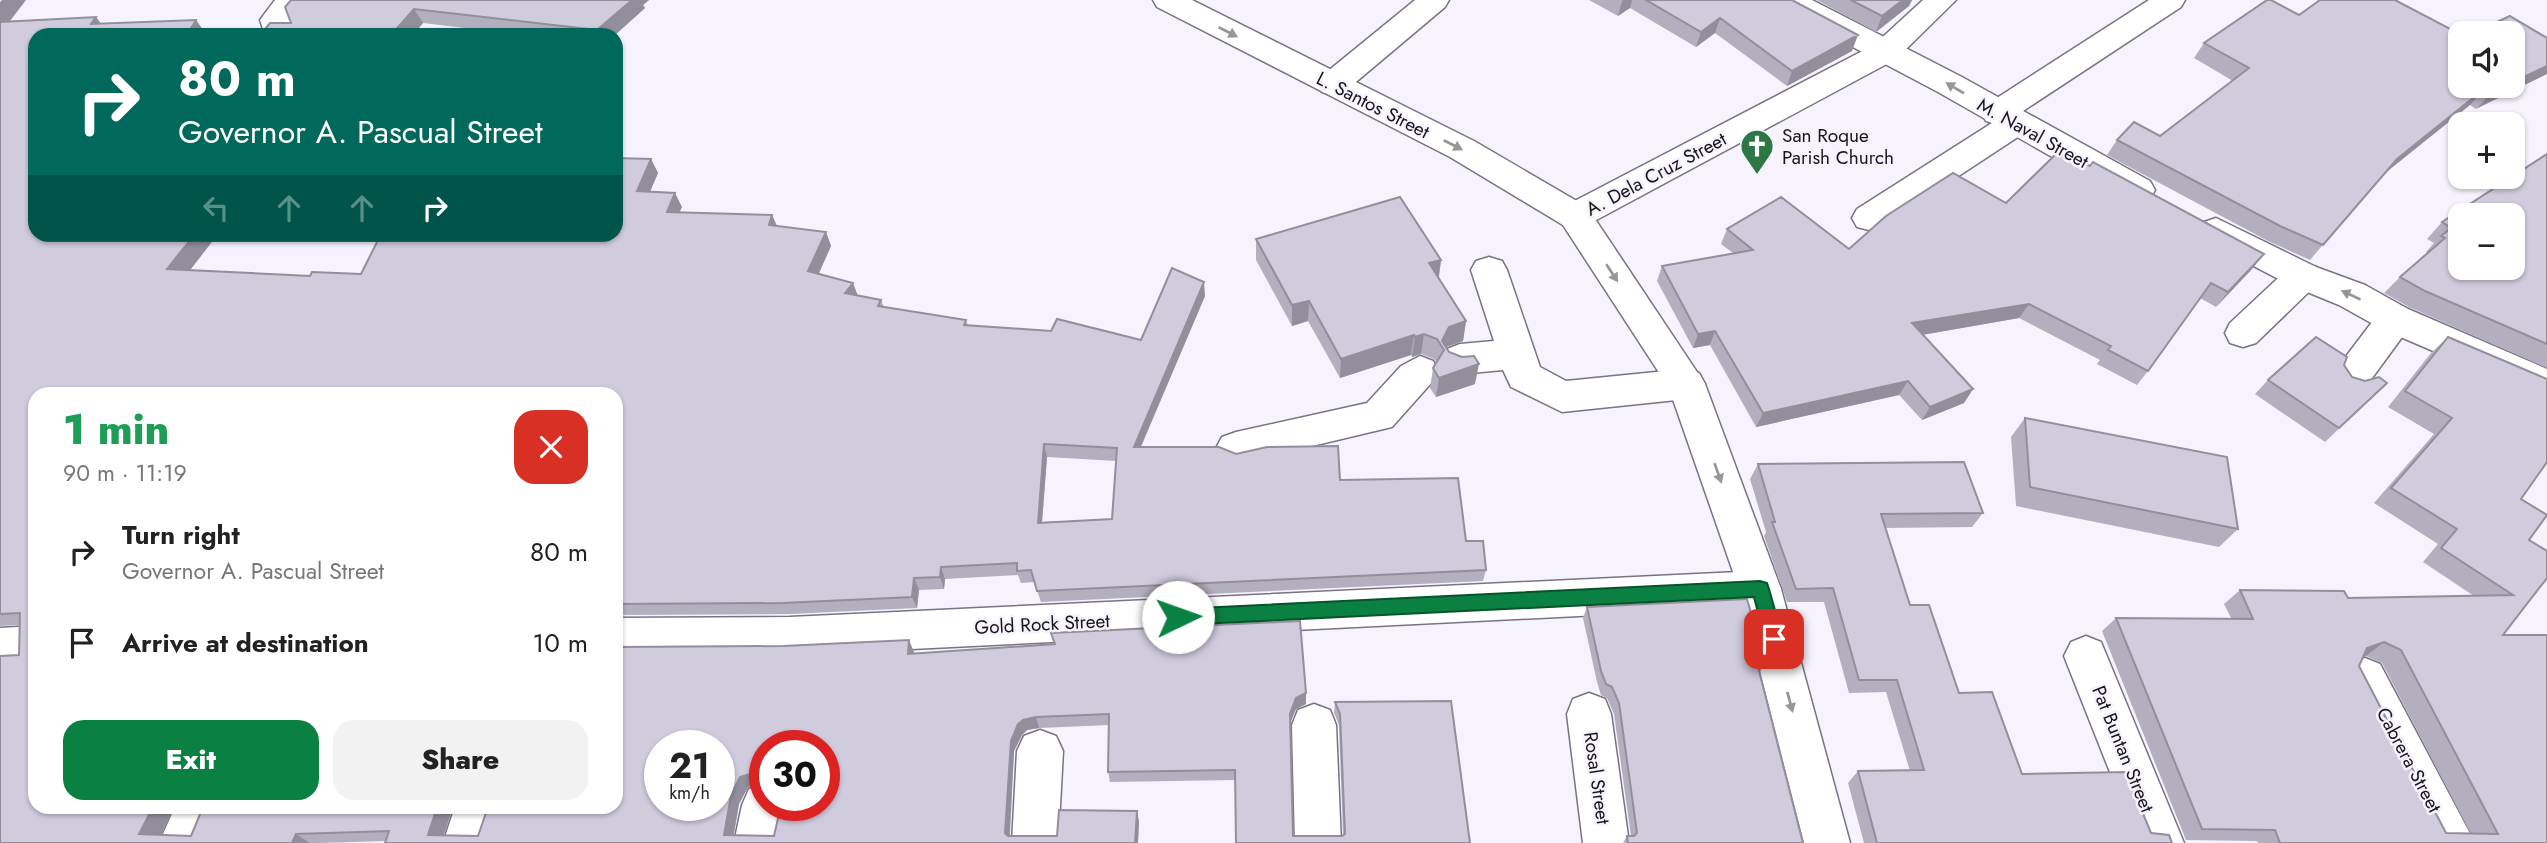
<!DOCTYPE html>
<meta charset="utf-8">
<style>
:root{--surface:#fff;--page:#f2f2f2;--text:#222;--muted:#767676;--accent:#0b8043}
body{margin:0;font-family:Jost,sans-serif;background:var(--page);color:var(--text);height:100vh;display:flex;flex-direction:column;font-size:26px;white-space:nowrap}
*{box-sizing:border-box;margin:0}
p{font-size:23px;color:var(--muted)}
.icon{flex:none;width:38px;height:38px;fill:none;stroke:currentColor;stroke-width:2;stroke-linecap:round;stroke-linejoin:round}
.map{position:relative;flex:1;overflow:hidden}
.sheet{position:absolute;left:28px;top:387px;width:595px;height:427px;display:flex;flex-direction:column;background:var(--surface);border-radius:21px;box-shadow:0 2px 5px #0004}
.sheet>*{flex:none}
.top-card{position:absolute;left:28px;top:28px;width:595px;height:214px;border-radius:21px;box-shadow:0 2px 5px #0004;background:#00695c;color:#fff;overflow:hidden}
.buttons{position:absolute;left:2448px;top:21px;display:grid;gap:14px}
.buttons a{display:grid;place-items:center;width:77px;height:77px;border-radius:14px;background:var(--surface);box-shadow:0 2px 5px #0004;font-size:35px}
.speed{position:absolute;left:644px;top:730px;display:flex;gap:14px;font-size:35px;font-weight:700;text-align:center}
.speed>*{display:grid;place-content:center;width:91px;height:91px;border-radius:50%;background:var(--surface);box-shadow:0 2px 5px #0004;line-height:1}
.speed small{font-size:18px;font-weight:400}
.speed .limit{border:10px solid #d22;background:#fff;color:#111}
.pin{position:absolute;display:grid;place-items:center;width:60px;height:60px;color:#fff;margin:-30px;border-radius:14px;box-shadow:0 4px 10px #0006}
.me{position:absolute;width:77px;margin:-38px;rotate:87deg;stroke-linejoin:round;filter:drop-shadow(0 0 5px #0008)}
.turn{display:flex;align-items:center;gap:24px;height:147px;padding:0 35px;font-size:32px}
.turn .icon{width:91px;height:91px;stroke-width:2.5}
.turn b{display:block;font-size:49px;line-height:60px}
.lanes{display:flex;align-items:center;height:66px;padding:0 35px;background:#0003;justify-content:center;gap:35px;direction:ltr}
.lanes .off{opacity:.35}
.round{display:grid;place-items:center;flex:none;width:74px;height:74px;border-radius:21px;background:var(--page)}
.overview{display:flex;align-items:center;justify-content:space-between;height:119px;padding:0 35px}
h1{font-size:42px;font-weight:800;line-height:52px;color:#1e9e55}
.primary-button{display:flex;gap:14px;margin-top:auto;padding:14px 35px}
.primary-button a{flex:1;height:80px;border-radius:21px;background:var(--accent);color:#fff;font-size:28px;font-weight:800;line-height:80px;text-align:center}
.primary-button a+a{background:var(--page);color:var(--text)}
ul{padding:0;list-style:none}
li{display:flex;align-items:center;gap:21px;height:91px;padding:0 35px}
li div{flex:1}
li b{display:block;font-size:26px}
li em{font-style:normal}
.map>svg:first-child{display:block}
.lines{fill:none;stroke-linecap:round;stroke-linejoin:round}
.minor-casing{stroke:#787384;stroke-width:3}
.major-casing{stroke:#787384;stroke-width:3}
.minor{fill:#fff;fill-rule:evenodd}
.major{fill:#fff;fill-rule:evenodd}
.wall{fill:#b4afbf;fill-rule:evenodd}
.shaded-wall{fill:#928e9b}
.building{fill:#d1cbde;stroke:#928e9b;stroke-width:2;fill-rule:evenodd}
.oneway{fill:#979698}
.route{fill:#0b8043;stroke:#07532c;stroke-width:2}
.labels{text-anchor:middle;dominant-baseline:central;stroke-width:5;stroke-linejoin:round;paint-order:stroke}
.street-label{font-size:19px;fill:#17151b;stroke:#f6f2fe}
.poi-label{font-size:19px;fill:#17151b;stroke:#f6f2fe;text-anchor:start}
</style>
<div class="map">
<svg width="2547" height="843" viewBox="0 0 2547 843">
<rect width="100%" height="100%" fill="#f6f2fe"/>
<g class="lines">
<defs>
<path id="minor" d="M 275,0 L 307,0 L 291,21 L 299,35 L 265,35 L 260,20 Z
M 1415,0 L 1449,0 L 1445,7 L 1344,92 L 1333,95 L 1322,92 L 1317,84 L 1322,76 Z
M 1923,0 L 1956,0 L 1896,59 L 1587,225 L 1575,228 L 1563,225 L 1558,216 L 1563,207 L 1874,45 Z
M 2149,0 L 2185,0 L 2181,7 L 2020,113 L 2027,115 L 2031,123 L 2027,131 L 1881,227 L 1869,230 L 1857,227 L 1852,218 L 1857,209 L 1992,123 L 1986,121 L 1981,113 L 1986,105 Z
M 1489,257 L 1502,261 L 1507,270 L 1540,367 L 1566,381 L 1686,369 L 1699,373 L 1705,384 L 1699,395 L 1686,399 L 1562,412 L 1511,387 L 1503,370 L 1460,374 L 1447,369 L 1441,359 L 1447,349 L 1460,344 L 1494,341 L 1471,270 L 1476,261 Z
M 2303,263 L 2316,267 L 2321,276 L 2316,285 L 2256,343 L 2243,347 L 2230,343 L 2225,333 L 2230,323 L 2290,267 Z
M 2395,305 L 2408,309 L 2413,319 L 2408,329 L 2364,389 L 2351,393 L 2338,389 L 2332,378 L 2338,367 L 2382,309 Z
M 1420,356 L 1433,361 L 1439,371 L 1433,381 L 1392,427 L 1236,464 L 1222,459 L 1216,448 L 1222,437 L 1236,432 L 1367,403 L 1401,366 Z
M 1760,571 L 1775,576 L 1781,589 L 1775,602 L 1760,607 L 790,655 L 616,656 L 616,618 L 790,617 Z
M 35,626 L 35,664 L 0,666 L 0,628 Z
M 2086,636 L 2101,642 L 2184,843 L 2138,843 L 2064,656 L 2071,642 Z
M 2365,658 L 2380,664 L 2475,843 L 2427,843 L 2343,678 L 2350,664 Z
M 1589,693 L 1605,699 L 1611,714 L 1629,843 L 1583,843 L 1567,714 L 1573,699 Z
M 1314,704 L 1330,710 L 1336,725 L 1341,843 L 1295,843 L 1292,725 L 1298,710 Z
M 1040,730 L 1056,736 L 1063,751 L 1058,843 L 1012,843 L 1017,751 L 1024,736 Z
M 765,783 L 765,805 L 788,805 L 780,843 L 734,843 L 742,805 L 749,789 Z
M 175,807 L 213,807 L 217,816 L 206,843 L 159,843 Z
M 455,807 L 501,807 L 489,843 L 443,843 Z"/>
<path id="major" d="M 1153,0 L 1192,0 L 1474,141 L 1587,207 L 1705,384 L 1781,589 L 1850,843 L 1804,843 L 1739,589 L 1669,388 L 1563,225 L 1450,157 L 1157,7 Z
M 1773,0 L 1812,0 L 1960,76 L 2150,181 L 2155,190 L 2150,199 L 2138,202 L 2126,199 L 1938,92 L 1777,7 Z
M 2216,218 L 2316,267 L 2365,285 L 2408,309 L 2547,369 L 2547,400 L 2382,329 L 2339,305 L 2290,285 L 2204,240 L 2199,231 L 2204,222 Z"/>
</defs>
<use href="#minor" class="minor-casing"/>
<use href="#major" class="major-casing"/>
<use href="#minor" class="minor"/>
<use href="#major" class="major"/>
</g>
<path class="wall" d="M 0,0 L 9,21 L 96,17 L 101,24 L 206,34 L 206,35 L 35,35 L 35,234 L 218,234 L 190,270 L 310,276 L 361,274 L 651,159 L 658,173 L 650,192 L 682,207 L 679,212 L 772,215 L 777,226 L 826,232 L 831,246 L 819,273 L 858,296 L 881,300 L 884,307 L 966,320 L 968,325 L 1141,340 L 1205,296 L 1141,447 L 1236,454 L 1340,480 L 1466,541 L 1486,570 L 1483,581 L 1041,602 L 1034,582 L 1021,583 L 1018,575 L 945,579 L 944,589 L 919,590 L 917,608 L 790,614 L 616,615 L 616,394 L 35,394 L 35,807 L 174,807 L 161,835 L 191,836 L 453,807 L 444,835 L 478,836 L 914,652 L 914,654 L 1054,644 L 1051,633 L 1306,704 L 1296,709 L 1290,724 L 1293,836 L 1342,836 L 1343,835 L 1339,725 L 1334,713 L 1335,702 L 1470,843 L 1236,843 L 1236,780 L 1110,782 L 1108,772 L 1109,725 L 1039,728 L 1027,730 L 1022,735 L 1014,751 L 1010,836 L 1057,836 L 1139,821 L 1138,843 L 386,841 L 321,843 L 0,843 L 19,655 L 19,625 L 0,626 ZM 1047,457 L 1116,461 L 1112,519 L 1042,522 ZM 765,746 L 824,805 L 774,836 L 734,835 L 739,804 L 748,787 L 760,783 L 760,793 L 765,799 Z
M 291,0 L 649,0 L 643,5 L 645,8 L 615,35 L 522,35 L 423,23 L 413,35 L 260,35 L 291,23 Z
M 1589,0 L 1792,0 L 1852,51 L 1787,86 L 1715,33 L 1696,47 L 1630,8 L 1618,16 Z
M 1817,0 L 1912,0 L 1909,6 L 1876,32 Z
M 2400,3 L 2460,86 L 2547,38 L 2476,109 L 2470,105 L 2384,173 L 2310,260 L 2268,241 L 2107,155 L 2117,140 L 2160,136 L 2233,81 L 2194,58 L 2204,43 L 2299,15 Z
M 2547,154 L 2547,368 L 2409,307 L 2384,293 L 2400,277 L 2427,253 L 2426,252 L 2434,243 L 2427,239 L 2442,222 Z
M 2006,203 L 2252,269 L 2216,307 L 2200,298 L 2148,371 L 2137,385 L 2097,364 L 2100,360 L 2019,318 L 1922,335 L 1973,389 L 1964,403 L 1922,420 L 1899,395 L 1756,427 L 1710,345 L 1693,348 L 1657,281 L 1662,266 L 1733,253 L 1721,244 L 1727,229 L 1849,249 Z
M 1256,239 L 1441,260 L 1439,278 L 1466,321 L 1463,341 L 1446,347 L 1475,384 L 1436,397 L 1430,388 L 1433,368 L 1437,363 L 1434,359 L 1421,354 L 1412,357 L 1411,355 L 1340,378 L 1308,321 L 1292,326 L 1256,260 Z
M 2448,337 L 2521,499 L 2529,540 L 2503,635 L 2547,843 L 2258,843 L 2257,841 L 2186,840 L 2102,631 L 2116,618 L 2231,618 L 2224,604 L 2240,590 L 2348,598 L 2474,596 L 2423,562 L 2438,544 L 2374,503 L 2434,434 L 2388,407 L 2431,353 ZM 2366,656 L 2382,663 L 2471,834 L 2446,833 L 2359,666 L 2363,657 Z
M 2344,365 L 2352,377 L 2365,381 L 2387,383 L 2325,442 L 2255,394 L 2268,380 Z
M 2025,418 L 2238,529 L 2219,547 L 2016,506 L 2011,437 Z
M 1758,464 L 1983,513 L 1972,527 L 1885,528 L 1910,605 L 1959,693 L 2022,774 L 2172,843 L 1864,843 L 1848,783 L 1858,771 L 1910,771 L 1886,692 L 1849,693 L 1824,602 L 1787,602 L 1764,536 L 1766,532 L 1750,479 Z
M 1587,607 L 1765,663 L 1760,672 L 1803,843 L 1623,843 L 1627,836 L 1631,836 L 1614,714 L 1607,698 L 1601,695 L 1597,682 L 1583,618 Z"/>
<path class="shaded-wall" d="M 2,0 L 26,0 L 0,34 L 0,3 Z
M 632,0 L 649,0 L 643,5 L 645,8 L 615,35 L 599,35 L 597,30 Z
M 1623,0 L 1632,0 L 1630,8 L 1618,16 L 1622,1 Z
M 1903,0 L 1912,0 L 1909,6 L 1876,32 L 1882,16 Z
M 414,9 L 423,23 L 413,35 L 391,35 Z
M 96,17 L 107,32 L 91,24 Z
M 1720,18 L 1715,33 L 1696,47 L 1701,32 Z
M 196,20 L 206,34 L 206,35 L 187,35 Z
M 1858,35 L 1852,51 L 1787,86 L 1792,71 Z
M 2547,66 L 2547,74 L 2476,109 L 2490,94 L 2506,86 L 2513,86 L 2513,82 Z
M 2484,89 L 2470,105 L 2384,174 L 2397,159 Z
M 651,159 L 658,173 L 644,205 L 637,191 Z
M 675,193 L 682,207 L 673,226 L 667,212 Z
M 772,215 L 778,229 L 769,225 Z
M 826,232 L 831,246 L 814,284 L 808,271 Z
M 195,234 L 218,234 L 180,283 L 167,269 Z
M 2264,254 L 2252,269 L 2216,307 L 2228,292 Z
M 1441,260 L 1438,280 L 1429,263 Z
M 1204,282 L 1205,296 L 1135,460 L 1134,447 Z
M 853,283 L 858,296 L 845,293 Z
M 1309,301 L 1308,321 L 1292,326 L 1292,305 Z
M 2029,304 L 2019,318 L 1904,338 L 1912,323 Z
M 1466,321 L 1463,341 L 1446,347 L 1442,341 L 1449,327 Z
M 1715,331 L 1710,345 L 1693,348 L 1698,334 Z
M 1424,334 L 1421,354 L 1412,357 L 1415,337 Z
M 1414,335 L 1411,355 L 1340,378 L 1341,359 Z
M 1479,364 L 1475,384 L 1436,397 L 1439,378 Z
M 1908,381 L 1899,395 L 1756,427 L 1763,413 Z
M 1973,389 L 1964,403 L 1922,420 L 1930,407 Z
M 1044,444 L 1047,457 L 1041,535 L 1038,523 Z
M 941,567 L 945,579 L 944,589 L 940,577 Z
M 914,578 L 919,590 L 917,608 L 912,597 Z
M 909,640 L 914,652 L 913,665 L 908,654 Z
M 2384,642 L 2366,656 L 2349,662 L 2367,648 Z
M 1306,693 L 1306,704 L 1296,709 L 1289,725 L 1290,714 L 1296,698 Z
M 1036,717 L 1039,728 L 1027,730 L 1022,735 L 1014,751 L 1009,843 L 1005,833 L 1011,741 L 1018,724 L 1023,720 Z
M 759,771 L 765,781 L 748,787 L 739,804 L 732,843 L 724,835 L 731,795 L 740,777 Z
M 153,807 L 174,807 L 157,843 L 139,834 Z
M 437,807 L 453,807 L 441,843 L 428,835 Z
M 1137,811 L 1139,821 L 1138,843 L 1135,843 Z
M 296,834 L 310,843 L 292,843 Z"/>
<path class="building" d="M 291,0 L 632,0 L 597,30 L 414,9 L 391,35 L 260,35 L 270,23 L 291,23 L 285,7 Z
M 1646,0 L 1792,0 L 1858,35 L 1792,71 L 1720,18 L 1701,32 Z
M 1851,0 L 1903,0 L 1882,16 Z
M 2267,0 L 2271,0 L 2299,15 L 2320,0 L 2395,0 L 2460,34 L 2460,86 L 2506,86 L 2490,94 L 2484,89 L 2397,159 L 2323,245 L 2280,226 L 2117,140 L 2134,122 L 2160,136 L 2249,68 L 2204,43 Z
M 2510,16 L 2547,38 L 2547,66 L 2513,82 L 2513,33 L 2473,33 Z
M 96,17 L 91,24 L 196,20 L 187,35 L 35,35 L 35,234 L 195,234 L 167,269 L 310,276 L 312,272 L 361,274 L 381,234 L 616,234 L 616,158 L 651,159 L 637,191 L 675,193 L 667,212 L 772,215 L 769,225 L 826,232 L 808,271 L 853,283 L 845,293 L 881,300 L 878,306 L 966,320 L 964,325 L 1051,331 L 1057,319 L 1141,340 L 1172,268 L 1204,282 L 1134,447 L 1219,447 L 1236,454 L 1267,447 L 1338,446 L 1340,480 L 1458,478 L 1466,541 L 1483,541 L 1486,570 L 1037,591 L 1031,570 L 1017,571 L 1017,563 L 941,567 L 940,577 L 914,578 L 912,597 L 783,603 L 616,604 L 616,394 L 35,394 L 35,807 L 153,807 L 139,834 L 191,836 L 203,807 L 437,807 L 428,835 L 478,836 L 488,807 L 616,807 L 616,647 L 783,646 L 909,640 L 908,654 L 1055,644 L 1051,633 L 1300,621 L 1306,693 L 1296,698 L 1290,714 L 1293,836 L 1342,836 L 1345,834 L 1340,714 L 1335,702 L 1451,701 L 1470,843 L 1236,843 L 1235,770 L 1108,772 L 1109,714 L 1036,717 L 1023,720 L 1018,724 L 1011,741 L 1005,833 L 1008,836 L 1057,836 L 1059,810 L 1137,811 L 1135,843 L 385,843 L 389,831 L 296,834 L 292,843 L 0,843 L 0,656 L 19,655 L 20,613 L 0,614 L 0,22 ZM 1044,444 L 1117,448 L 1112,519 L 1038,523 ZM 660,746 L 719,746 L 719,805 L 660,805 ZM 765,746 L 824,746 L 824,805 L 781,805 L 774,836 L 724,835 L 731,795 L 740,777 L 759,771 L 760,793 L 765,793 Z
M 2060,150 L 2090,166 L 2093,162 L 2264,254 L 2228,292 L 2211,283 L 2148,371 L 2108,350 L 2111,346 L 2029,304 L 1912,323 L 1973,389 L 1930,407 L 1908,381 L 1763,413 L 1715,331 L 1698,334 L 1662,266 L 1753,250 L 1727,229 L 1781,197 L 1849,249 L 1886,216 L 1953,173 L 2006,203 Z
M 2547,154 L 2547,344 L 2425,291 L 2400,277 L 2445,238 L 2441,236 L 2451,228 L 2442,222 ZM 2460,215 L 2513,215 L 2513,268 L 2460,268 Z
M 1400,197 L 1441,260 L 1429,263 L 1466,321 L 1449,327 L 1442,341 L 1449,352 L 1462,357 L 1474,356 L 1479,364 L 1439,378 L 1433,368 L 1444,350 L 1437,339 L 1424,334 L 1415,337 L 1414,335 L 1341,359 L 1309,301 L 1292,305 L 1256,239 Z
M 2316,337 L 2347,357 L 2344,365 L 2352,377 L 2365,381 L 2379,377 L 2387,383 L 2339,428 L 2268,380 Z
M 2448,337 L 2547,379 L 2547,462 L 2521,499 L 2547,515 L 2529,540 L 2547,551 L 2547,578 L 2503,635 L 2547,635 L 2547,843 L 2280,843 L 2275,830 L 2202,829 L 2116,618 L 2253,619 L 2240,590 L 2344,591 L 2348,598 L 2513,595 L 2441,548 L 2457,529 L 2391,488 L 2452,418 L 2405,391 ZM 2384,642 L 2401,650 L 2498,834 L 2446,833 L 2359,666 L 2367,648 Z
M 2025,418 L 2227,457 L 2238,529 L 2030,487 Z
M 1964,462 L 1983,513 L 1881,514 L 1910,605 L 1929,605 L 1959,693 L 1992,692 L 2022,774 L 2126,772 L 2151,833 L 2169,835 L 2172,843 L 1877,843 L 1858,771 L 1924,770 L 1897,680 L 1859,680 L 1833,588 L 1796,589 L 1772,522 L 1775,522 L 1758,464 Z
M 1747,599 L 1765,663 L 1758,667 L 1803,843 L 1628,843 L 1627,836 L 1634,836 L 1637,833 L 1619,703 L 1612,687 L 1606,684 L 1601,671 L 1587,607 Z"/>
<defs><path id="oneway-solid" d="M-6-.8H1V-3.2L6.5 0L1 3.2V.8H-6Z" transform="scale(1.75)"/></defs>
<g class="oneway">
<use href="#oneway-solid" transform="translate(1228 32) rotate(27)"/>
<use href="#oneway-solid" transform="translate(1955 88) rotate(-150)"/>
<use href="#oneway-solid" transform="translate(1453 145) rotate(27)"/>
<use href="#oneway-solid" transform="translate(1612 273) rotate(57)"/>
<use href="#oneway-solid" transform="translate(2351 295) rotate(-155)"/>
<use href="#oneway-solid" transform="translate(1718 473) rotate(70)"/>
<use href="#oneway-solid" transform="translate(1790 702) rotate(75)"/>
</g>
<path class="route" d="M 1760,581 L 1767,583 L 1769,589 L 1783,639 L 1780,645 L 1774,647 L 1768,645 L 1765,639 L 1754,597 L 1178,625 L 1172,623 L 1169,617 L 1172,612 L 1178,609 Z"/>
<defs>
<symbol id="church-pin" viewBox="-11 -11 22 30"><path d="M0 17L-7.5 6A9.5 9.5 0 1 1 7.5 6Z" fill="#2d7745" stroke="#f6f2fe"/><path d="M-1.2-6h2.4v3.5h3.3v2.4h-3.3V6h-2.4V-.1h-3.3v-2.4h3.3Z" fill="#fff"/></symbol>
</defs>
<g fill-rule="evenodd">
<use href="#church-pin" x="1738" y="127" width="38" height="52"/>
</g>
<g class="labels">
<g class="street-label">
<text transform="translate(1373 105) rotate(27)">L. Santos Street</text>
<text transform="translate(2033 133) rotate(29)">M. Naval Street</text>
<text transform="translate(1656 174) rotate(-28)">A. Dela Cruz Street</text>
<text transform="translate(1042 624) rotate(-3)">Gold Rock Street</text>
<text transform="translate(2123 749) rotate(68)">Pat Buntan Street</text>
<text transform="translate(2409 760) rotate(62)">Cabrera Street</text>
<text transform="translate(1597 778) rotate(82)">Rosal Street</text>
</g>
<g class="poi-label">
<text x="1782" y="135">San Roque<tspan x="1782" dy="22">Parish Church</tspan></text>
</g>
</g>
</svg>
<div class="buttons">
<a><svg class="icon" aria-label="sound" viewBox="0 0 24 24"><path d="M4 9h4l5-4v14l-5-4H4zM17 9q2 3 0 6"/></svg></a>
<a>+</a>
<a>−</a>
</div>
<div class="speed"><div>21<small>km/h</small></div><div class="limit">30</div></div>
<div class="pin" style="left:1774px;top:639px;background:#d93025"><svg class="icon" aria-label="arrive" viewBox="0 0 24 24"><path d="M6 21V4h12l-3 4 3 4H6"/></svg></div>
<svg class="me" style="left:1178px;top:617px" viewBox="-20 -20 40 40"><circle r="19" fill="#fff"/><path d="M0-13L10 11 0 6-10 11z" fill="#0b8043"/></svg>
<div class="top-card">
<div class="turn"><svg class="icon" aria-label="right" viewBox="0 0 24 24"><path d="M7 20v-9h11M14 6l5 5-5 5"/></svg><div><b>80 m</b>Governor A. Pascual Street</div></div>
<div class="lanes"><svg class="icon off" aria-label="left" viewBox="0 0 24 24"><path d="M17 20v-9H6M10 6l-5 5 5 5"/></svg><svg class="icon off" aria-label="ahead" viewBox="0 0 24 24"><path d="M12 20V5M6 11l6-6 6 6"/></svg><svg class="icon off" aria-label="ahead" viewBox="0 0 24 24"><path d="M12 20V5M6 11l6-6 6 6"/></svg><svg class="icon" aria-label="right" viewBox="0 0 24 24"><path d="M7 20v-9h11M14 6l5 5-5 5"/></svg></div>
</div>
<section class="sheet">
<div class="overview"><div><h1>1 min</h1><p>90 m · 11:19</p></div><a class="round" style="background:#d93025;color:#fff"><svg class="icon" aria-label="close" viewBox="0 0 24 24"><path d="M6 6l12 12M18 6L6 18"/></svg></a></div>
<ul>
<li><svg class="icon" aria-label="right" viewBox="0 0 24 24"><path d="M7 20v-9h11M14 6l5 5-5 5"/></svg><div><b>Turn right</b><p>Governor A. Pascual Street</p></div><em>80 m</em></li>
<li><svg class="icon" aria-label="arrive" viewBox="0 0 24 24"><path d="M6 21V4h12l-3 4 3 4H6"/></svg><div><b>Arrive at destination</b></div><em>10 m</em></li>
</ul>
<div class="primary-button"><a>Exit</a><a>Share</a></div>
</section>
</div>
